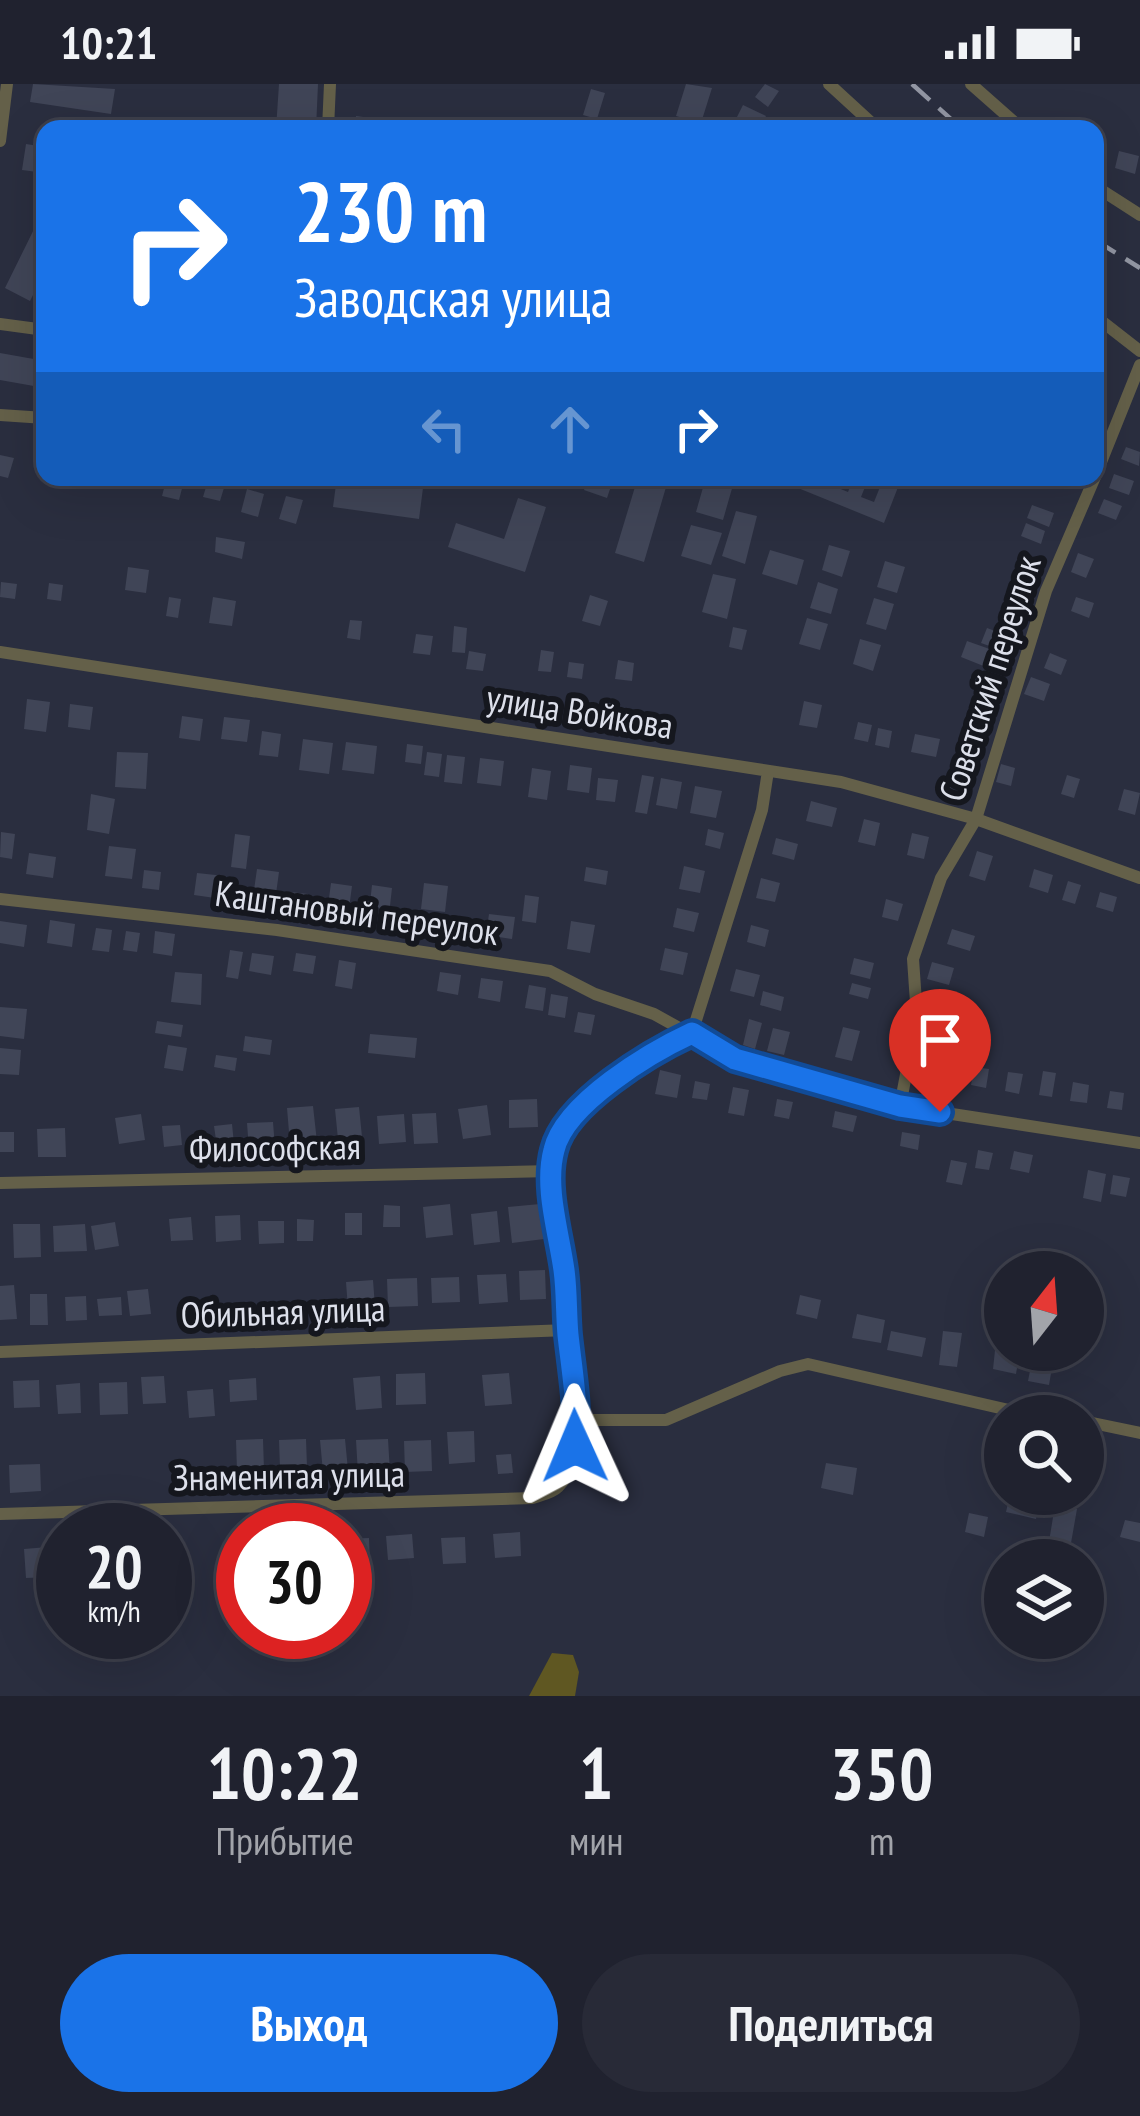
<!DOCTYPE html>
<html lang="ru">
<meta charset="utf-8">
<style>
:root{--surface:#20222f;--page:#282a37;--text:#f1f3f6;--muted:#a2a4aa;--line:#3d3f4b;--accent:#1a73e8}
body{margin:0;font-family:"PT Sans Narrow",sans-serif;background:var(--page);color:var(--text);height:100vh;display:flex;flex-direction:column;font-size:45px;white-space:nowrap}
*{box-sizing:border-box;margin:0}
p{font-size:39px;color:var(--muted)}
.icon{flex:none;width:66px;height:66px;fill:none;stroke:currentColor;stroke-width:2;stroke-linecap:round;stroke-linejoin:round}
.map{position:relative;height:1612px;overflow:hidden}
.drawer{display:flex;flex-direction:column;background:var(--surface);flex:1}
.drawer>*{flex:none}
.guide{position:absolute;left:36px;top:36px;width:1068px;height:366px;border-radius:24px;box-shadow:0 12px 48px #0002,0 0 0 3px var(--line);background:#1a73e8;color:#fff;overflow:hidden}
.needle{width:78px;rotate:17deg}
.controls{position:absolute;left:984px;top:1167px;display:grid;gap:24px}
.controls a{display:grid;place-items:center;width:120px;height:120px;border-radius:50%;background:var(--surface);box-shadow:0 12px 48px #0002,0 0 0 3px var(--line);font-size:60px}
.speed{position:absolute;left:36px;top:1419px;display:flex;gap:24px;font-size:60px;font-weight:700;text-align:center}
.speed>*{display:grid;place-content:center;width:156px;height:156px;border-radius:50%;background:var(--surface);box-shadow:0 12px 48px #0002,0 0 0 3px var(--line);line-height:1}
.speed small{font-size:30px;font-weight:400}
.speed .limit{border:18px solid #d22;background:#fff;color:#111}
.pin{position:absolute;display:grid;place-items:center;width:102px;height:102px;color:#fff;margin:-123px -51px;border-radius:50% 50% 50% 0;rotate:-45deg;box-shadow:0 0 12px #0007}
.pin .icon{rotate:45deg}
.me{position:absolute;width:132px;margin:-66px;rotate:359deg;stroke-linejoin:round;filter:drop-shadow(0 0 9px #0008)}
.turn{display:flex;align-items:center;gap:42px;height:252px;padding:0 60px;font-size:54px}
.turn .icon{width:156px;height:156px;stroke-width:2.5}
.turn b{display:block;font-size:84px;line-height:102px}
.lanes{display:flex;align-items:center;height:114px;padding:0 60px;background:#0003;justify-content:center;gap:60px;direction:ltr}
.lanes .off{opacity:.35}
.eta{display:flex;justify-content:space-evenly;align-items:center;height:204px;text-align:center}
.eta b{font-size:72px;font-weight:700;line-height:84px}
.button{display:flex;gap:24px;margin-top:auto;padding:24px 60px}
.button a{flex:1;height:138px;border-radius:72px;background:var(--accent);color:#fff;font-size:48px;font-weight:700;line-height:138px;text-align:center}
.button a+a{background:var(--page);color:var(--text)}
.status{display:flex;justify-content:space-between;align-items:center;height:84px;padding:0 60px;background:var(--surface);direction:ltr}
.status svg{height:33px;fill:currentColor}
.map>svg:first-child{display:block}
.green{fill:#5f5722}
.building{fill:#404557}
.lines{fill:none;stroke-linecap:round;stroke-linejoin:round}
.minor{stroke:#646049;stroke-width:12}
.rail{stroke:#9296a3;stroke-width:4.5;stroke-dasharray:24 12;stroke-linecap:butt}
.route-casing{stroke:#114b97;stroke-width:30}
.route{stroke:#1a73e8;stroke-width:21}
.labels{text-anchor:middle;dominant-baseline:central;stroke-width:12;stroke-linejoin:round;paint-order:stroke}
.street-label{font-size:36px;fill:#dde0eb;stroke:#15171e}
</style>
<div class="status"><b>10:21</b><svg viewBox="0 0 49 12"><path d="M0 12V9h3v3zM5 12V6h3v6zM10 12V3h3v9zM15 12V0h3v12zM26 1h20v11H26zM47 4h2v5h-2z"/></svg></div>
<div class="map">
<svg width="1140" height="1612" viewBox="0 0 1140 1612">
<rect width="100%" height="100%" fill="#2a2e3f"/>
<path class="green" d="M 552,1569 L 573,1571 L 579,1588 L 575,1612 L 529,1612 Z"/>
<path class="building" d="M 33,0 L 115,5 L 111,30 L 30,18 Z
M 279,0 L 318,0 L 316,45 L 276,45 Z
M 686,0 L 712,4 L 701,39 L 676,32 Z
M 765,0 L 779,7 L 768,23 L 755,13 Z
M 591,5 L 605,9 L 597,35 L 583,31 Z
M 743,21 L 766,32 L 759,45 L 731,45 Z
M 356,32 L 431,42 L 430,45 L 355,45 Z
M 26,60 L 45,63 L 45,89 L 22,86 Z
M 1119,67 L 1139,72 L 1135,90 L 1115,84 Z
M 40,133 L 45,135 L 45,187 L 30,217 L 5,204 Z
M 0,269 L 45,277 L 45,304 L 0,296 Z
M 1126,363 L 1140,368 L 1139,382 L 1121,375 Z
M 0,371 L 14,374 L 8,394 L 0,392 Z
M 1114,390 L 1134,397 L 1129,411 L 1109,404 Z
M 167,393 L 185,393 L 179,416 L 162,412 Z
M 209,393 L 227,394 L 220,417 L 203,413 Z
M 337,393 L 423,404 L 419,435 L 333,423 Z
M 589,393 L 614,393 L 607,414 L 584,406 Z
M 638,393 L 669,393 L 644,478 L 615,469 Z
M 706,393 L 733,401 L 723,436 L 696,428 Z
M 771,393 L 811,393 L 848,408 L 854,393 L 869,393 L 861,413 L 874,418 L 884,393 L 902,393 L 884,439 Z
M 247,405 L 264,410 L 258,433 L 241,428 Z
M 286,412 L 303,416 L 296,440 L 279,435 Z
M 518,414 L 546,423 L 525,488 L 448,463 L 456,439 L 504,455 Z
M 1104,415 L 1122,422 L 1116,436 L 1098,429 Z
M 1032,421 L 1054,429 L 1049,443 L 1027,434 Z
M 736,427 L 757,432 L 745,480 L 722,472 Z
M 1026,439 L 1045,447 L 1041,460 L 1021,452 Z
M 691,441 L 722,449 L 711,481 L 681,472 Z
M 216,453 L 245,458 L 242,475 L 215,468 Z
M 829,461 L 850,467 L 842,493 L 822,486 Z
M 770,466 L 804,476 L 797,501 L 762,490 Z
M 1078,469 L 1094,475 L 1086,494 L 1071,488 Z
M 885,477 L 905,483 L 897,509 L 877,503 Z
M 128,483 L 149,486 L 146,509 L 125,506 Z
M 713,490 L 736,495 L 727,535 L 702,528 Z
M 1,498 L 17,500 L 15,515 L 0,513 Z
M 818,498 L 838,505 L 831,530 L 810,524 Z
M 49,499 L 63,501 L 61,517 L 47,515 Z
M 590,511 L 608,517 L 600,542 L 582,537 Z
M 169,513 L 181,515 L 178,534 L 166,532 Z
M 213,513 L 236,517 L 232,542 L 209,539 Z
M 1076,513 L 1094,519 L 1089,534 L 1071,527 Z
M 874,514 L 894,520 L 886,546 L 866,540 Z
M 807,534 L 828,540 L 820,566 L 799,560 Z
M 350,536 L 362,537 L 360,556 L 347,554 Z
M 454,542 L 467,544 L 465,569 L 452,568 Z
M 733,543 L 747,546 L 742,566 L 729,563 Z
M 987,544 L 1003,550 L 998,565 L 981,559 Z
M 416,550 L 433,552 L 430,571 L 413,569 Z
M 860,555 L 881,561 L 873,587 L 853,580 Z
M 967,557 L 998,568 L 991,585 L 961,573 Z
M 541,566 L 554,568 L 551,588 L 538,587 Z
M 469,567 L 486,570 L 483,587 L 466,585 Z
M 1050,569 L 1067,576 L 1061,591 L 1044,584 Z
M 618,576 L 634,579 L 632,597 L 615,595 Z
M 569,578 L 584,580 L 582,595 L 567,593 Z
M 1031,593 L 1050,600 L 1044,617 L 1024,610 Z
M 27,615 L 50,618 L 46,648 L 24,645 Z
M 804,617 L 822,621 L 817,644 L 799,641 Z
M 70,620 L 93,623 L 90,646 L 68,643 Z
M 182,632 L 203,635 L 200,657 L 179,654 Z
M 224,633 L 250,636 L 247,658 L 221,655 Z
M 858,638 L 872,641 L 868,658 L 854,655 Z
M 878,644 L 892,647 L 889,664 L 875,661 Z
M 262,647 L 281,650 L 278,673 L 259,671 Z
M 915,650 L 940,655 L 936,673 L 911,668 Z
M 303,655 L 333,659 L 329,690 L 299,686 Z
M 346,658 L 377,662 L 374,690 L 342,686 Z
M 407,660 L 423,662 L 421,680 L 405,678 Z
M 117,668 L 148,669 L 146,705 L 115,703 Z
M 427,668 L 442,670 L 439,693 L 424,691 Z
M 447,671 L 465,673 L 462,700 L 444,698 Z
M 480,674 L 504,677 L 501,702 L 477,699 Z
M 1001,680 L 1015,684 L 1011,702 L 996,698 Z
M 570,681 L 592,684 L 589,709 L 567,706 Z
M 532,684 L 551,687 L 547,716 L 528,713 Z
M 642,691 L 654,693 L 647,730 L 635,728 Z
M 1067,691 L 1080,695 L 1074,714 L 1061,710 Z
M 598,694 L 618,696 L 615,718 L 596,716 Z
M 661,694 L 682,698 L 677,725 L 656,721 Z
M 695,702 L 722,707 L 716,734 L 690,729 Z
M 1124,705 L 1140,709 L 1135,731 L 1118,726 Z
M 91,710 L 115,715 L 109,750 L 87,746 Z
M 811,717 L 837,724 L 832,743 L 806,737 Z
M 864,735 L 880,739 L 875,762 L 858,758 Z
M 708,745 L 724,749 L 720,765 L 705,761 Z
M 1,748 L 15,750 L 12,775 L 0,773 Z
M 912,749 L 929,753 L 924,775 L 907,771 Z
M 235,750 L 250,752 L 246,785 L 231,783 Z
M 776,754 L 798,760 L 794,776 L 772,770 Z
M 109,762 L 136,765 L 132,795 L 105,792 Z
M 977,767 L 993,772 L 985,797 L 969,792 Z
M 29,769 L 56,773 L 53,794 L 26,790 Z
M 684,782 L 705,787 L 700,809 L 679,805 Z
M 586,783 L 608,787 L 606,801 L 584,797 Z
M 257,785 L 279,788 L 275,817 L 253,813 Z
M 1034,785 L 1053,791 L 1048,809 L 1029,803 Z
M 144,786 L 161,788 L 159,806 L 142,804 Z
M 197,789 L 225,792 L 222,815 L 194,811 Z
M 761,794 L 780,799 L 775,818 L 756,814 Z
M 1068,797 L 1081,801 L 1075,820 L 1062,816 Z
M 331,799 L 352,802 L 348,832 L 327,829 Z
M 424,799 L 448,802 L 445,828 L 421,825 Z
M 372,801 L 392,804 L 389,831 L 369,828 Z
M 290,808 L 308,810 L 306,828 L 288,825 Z
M 1100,808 L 1117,813 L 1113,828 L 1096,823 Z
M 525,811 L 539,813 L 536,839 L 522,837 Z
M 886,815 L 903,820 L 898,837 L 882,833 Z
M 677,824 L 699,829 L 694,848 L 673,843 Z
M 489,830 L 515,833 L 512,855 L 486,851 Z
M 50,836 L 75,840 L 72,863 L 47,859 Z
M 0,837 L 27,841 L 24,863 L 0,859 Z
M 571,837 L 595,841 L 590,869 L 567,865 Z
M 751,841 L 769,846 L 765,863 L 747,858 Z
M 96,844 L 112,846 L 109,868 L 92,866 Z
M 952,845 L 975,852 L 970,867 L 947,860 Z
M 126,847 L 140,849 L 137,868 L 123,866 Z
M 155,847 L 175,850 L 172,872 L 153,869 Z
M 665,864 L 688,869 L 683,891 L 660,886 Z
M 230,866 L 243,868 L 238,895 L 226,893 Z
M 252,869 L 274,872 L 271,891 L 249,887 Z
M 296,869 L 316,872 L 313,890 L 293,887 Z
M 854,874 L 874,879 L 870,895 L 850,890 Z
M 339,876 L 356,879 L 352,905 L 335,902 Z
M 932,878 L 954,884 L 949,901 L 927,895 Z
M 736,885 L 760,891 L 754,913 L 730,907 Z
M 175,888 L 202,890 L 201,921 L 171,918 Z
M 440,888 L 461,891 L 458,911 L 437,907 Z
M 481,894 L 503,897 L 500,918 L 478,914 Z
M 852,899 L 871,904 L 868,915 L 849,910 Z
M 529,901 L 546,904 L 543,927 L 525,924 Z
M 763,907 L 784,913 L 781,927 L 760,921 Z
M 551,910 L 568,913 L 565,934 L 548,931 Z
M 0,923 L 27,925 L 24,955 L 0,952 Z
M 578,928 L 595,931 L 591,951 L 574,948 Z
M 749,935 L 762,939 L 755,965 L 743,961 Z
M 157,937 L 183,941 L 181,953 L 155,949 Z
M 843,943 L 860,947 L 852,977 L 835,973 Z
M 773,944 L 790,948 L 784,971 L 767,967 Z
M 370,950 L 417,954 L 415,974 L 368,969 Z
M 245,952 L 272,956 L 270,971 L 243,967 Z
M 168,961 L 187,964 L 183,987 L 164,984 Z
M 0,964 L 21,966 L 19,991 L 0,990 Z
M 216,971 L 237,974 L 235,987 L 214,983 Z
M 938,973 L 956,977 L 951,999 L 933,995 Z
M 974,983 L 989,985 L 986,1004 L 971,1001 Z
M 660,986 L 681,991 L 677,1014 L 655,1010 Z
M 1043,987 L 1056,989 L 1052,1013 L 1039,1011 Z
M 1008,988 L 1023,990 L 1019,1010 L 1005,1007 Z
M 695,997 L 710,1000 L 707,1016 L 692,1014 Z
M 1073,998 L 1089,1001 L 1087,1019 L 1070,1017 Z
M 733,1003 L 749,1006 L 744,1032 L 728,1029 Z
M 1110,1007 L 1124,1009 L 1122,1026 L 1107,1024 Z
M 537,1015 L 538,1043 L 509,1044 L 509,1016 Z
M 777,1015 L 793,1018 L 789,1035 L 774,1032 Z
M 487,1021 L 491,1051 L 463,1055 L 458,1025 Z
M 313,1022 L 317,1058 L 290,1060 L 287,1024 Z
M 359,1023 L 362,1053 L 338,1055 L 335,1025 Z
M 835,1027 L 857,1032 L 853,1048 L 832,1043 Z
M 436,1029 L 438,1059 L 414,1060 L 412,1030 Z
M 141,1030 L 145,1056 L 119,1060 L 115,1034 Z
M 404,1030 L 406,1058 L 379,1060 L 377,1032 Z
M 273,1038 L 275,1064 L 249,1066 L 247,1039 Z
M 232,1040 L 234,1060 L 217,1063 L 214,1042 Z
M 180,1041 L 182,1061 L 164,1063 L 162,1042 Z
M 65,1044 L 66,1073 L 38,1073 L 37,1045 Z
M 0,1048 L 14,1048 L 14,1068 L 0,1068 Z
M 902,1048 L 920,1051 L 918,1066 L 900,1062 Z
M 978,1066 L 993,1069 L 989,1086 L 975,1084 Z
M 1014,1067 L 1033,1071 L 1029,1089 L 1010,1085 Z
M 951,1076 L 967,1079 L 962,1101 L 946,1098 Z
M 1088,1086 L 1106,1090 L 1101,1118 L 1083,1114 Z
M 1113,1091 L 1130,1094 L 1126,1113 L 1110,1110 Z
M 450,1120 L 453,1151 L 426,1154 L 423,1123 Z
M 540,1120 L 544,1155 L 512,1159 L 508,1123 Z
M 384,1121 L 400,1122 L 400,1143 L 383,1143 Z
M 497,1127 L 500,1158 L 474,1161 L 471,1130 Z
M 345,1129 L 362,1129 L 362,1151 L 345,1151 Z
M 240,1131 L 241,1156 L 216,1158 L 215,1132 Z
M 191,1133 L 193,1156 L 171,1157 L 169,1135 Z
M 297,1135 L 314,1136 L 313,1157 L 297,1157 Z
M 258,1137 L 284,1137 L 284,1159 L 259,1160 Z
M 115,1138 L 119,1162 L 95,1166 L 91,1142 Z
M 13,1140 L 40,1140 L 41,1173 L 14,1174 Z
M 85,1140 L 87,1167 L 54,1168 L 53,1142 Z
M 545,1186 L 546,1215 L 520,1216 L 519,1187 Z
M 506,1190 L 508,1218 L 479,1220 L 477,1191 Z
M 459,1193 L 460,1218 L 432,1219 L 431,1194 Z
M 417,1194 L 418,1222 L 388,1223 L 387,1195 Z
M 373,1196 L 375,1223 L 348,1225 L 346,1198 Z
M 14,1201 L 17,1235 L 0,1236 L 0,1202 Z
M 148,1205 L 151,1230 L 130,1232 L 127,1207 Z
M 30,1210 L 47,1210 L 48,1241 L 30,1241 Z
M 800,1211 L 821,1216 L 817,1235 L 796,1230 Z
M 86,1212 L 87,1236 L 66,1237 L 65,1213 Z
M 121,1213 L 122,1231 L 99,1232 L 97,1215 Z
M 857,1230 L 885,1236 L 881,1259 L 852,1254 Z
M 891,1247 L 926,1254 L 922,1273 L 887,1266 Z
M 943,1247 L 962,1249 L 957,1283 L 939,1281 Z
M 996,1257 L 1005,1258 L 1005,1266 L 1020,1266 L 1016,1290 L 993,1285 Z
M 1034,1266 L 1055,1266 L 1049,1301 L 1028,1297 Z
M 425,1289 L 426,1320 L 396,1321 L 396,1290 Z
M 509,1289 L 512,1320 L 485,1322 L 482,1291 Z
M 164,1292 L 166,1319 L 143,1320 L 141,1293 Z
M 380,1292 L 382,1324 L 356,1326 L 353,1294 Z
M 256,1294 L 257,1316 L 230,1318 L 229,1296 Z
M 39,1296 L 40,1323 L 14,1324 L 13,1297 Z
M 127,1298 L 128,1330 L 100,1331 L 99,1299 Z
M 80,1299 L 81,1329 L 58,1330 L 56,1301 Z
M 213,1305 L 215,1332 L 189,1334 L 187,1307 Z
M 474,1347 L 475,1378 L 449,1380 L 447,1348 Z
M 263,1355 L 264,1386 L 237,1387 L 236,1356 Z
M 306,1355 L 307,1383 L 280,1384 L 279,1356 Z
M 345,1355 L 348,1386 L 323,1388 L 320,1356 Z
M 388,1355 L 390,1389 L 358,1390 L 356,1356 Z
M 431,1356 L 432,1387 L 405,1388 L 404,1357 Z
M 511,1370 L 513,1389 L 498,1390 L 496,1371 Z
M 826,1379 L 857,1384 L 853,1411 L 821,1404 Z
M 40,1380 L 41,1407 L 10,1409 L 9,1381 Z
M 1010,1410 L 1041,1412 L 1036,1435 L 1006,1428 Z
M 1055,1421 L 1077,1425 L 1068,1476 L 1046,1476 Z
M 969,1429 L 988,1433 L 984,1453 L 965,1448 Z
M 1125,1436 L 1140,1439 L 1140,1458 L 1120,1453 Z
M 520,1448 L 521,1472 L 495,1474 L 493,1450 Z
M 412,1450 L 414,1474 L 388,1476 L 386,1452 Z
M 465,1453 L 466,1479 L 443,1480 L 441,1454 Z
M 369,1454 L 370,1482 L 345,1483 L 345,1455 Z
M 48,1463 L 50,1493 L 26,1494 L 24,1465 Z"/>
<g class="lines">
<path class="minor" d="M 829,0 L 878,45
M 971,0 L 1022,45
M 328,45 L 330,0
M 0,57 L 7,0
M 1095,102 L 1140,131
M 1095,232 L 1140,267
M 0,240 L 45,246
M 0,331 L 45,334
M 1095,393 L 1140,281
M 0,568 L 841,698 L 976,735 L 1140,794
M 0,815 L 277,846 L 550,887 L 595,910 L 654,930 L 735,975 L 900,1022 L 1140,1059
M 900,1022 L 917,933 L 913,875 L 941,794 L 976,735 L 1046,507 L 1095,393
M 0,1099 L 551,1087
M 0,1268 L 568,1246
M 578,1336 L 666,1336 L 780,1287 L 808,1280 L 1035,1332
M 1083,1337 L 1140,1349
M 0,1430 L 533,1414 C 541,1411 552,1409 558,1403 C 594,1366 572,1294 568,1250 C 566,1225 567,1201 563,1176 C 558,1142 545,1100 554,1066 C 566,1019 651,968 692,949 L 762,726 L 768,687"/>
<path class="rail" d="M 912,0 L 962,45
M 1095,156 L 1140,184"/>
</g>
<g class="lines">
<defs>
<path id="route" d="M 575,1362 C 579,1325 572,1288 568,1251 C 566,1229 567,1208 564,1186 C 559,1149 544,1103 554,1066 C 565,1019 651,968 692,949 L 735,975 L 900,1022 L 940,1028"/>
</defs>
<use href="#route" class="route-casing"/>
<use href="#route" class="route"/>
</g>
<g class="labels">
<g class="street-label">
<text transform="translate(989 594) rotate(-72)">Советский переулок</text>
<text transform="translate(580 627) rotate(9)">улица Войкова</text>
<text transform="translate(357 828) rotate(8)">Каштановый переулок</text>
<text transform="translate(275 1063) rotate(-1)">Философская</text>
<text transform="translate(283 1227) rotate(-2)">Обильная улица</text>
<text transform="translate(289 1391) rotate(-1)">Знаменитая улица</text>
</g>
</g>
</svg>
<div class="controls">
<a><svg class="needle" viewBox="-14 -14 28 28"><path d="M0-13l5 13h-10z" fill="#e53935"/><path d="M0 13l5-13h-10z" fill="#a2a4aa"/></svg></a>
<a><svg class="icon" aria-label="search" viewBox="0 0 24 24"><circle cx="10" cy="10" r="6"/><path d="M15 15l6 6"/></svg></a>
<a><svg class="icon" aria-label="layers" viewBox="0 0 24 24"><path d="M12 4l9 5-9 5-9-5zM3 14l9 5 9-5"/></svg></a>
</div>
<div class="speed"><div>20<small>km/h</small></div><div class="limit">30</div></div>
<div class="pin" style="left:940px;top:1028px;background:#d93025"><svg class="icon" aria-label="arrive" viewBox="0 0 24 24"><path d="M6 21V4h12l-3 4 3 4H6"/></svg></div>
<svg class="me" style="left:575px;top:1362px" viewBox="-20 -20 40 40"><path d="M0-17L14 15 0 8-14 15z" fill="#1a73e8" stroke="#fff" stroke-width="4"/></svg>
<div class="guide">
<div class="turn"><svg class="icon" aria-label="right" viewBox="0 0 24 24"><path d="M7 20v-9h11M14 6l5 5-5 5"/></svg><div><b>230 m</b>Заводская улица</div></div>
<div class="lanes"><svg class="icon off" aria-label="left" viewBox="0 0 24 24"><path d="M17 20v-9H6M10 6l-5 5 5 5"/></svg><svg class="icon off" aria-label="ahead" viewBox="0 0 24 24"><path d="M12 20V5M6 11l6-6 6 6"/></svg><svg class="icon" aria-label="right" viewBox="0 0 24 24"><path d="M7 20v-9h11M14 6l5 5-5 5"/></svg></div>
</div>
</div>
<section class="drawer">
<div class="eta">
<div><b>10:22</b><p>Прибытие</p></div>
<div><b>1</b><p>мин</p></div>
<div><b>350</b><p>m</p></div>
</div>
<div class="button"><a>Выход</a><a>Поделиться</a></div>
</section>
